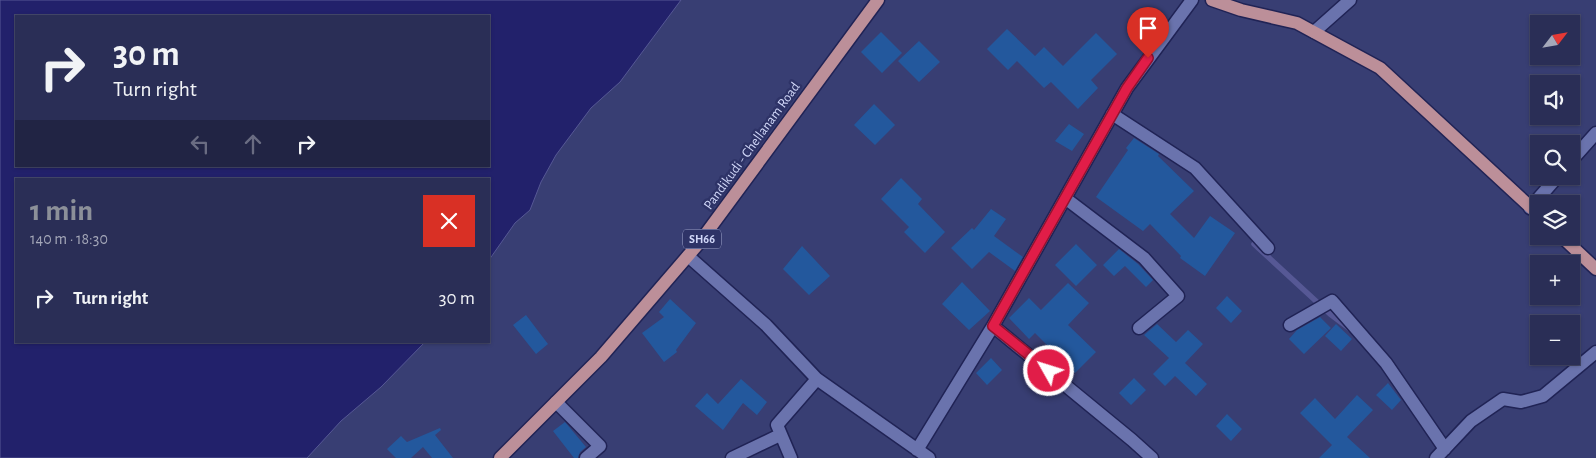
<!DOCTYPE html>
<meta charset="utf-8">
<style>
:root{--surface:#2a2e56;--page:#363a60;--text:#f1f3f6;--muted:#a5a8b9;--line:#464a6c;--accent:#8c9099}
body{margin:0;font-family:"Alegreya Sans",sans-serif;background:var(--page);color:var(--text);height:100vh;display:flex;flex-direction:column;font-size:19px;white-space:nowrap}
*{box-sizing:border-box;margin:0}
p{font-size:16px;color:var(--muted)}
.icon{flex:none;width:28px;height:28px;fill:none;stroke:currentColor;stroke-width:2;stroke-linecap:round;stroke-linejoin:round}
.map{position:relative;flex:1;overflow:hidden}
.details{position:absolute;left:15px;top:178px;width:475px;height:165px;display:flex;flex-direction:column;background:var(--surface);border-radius:0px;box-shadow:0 1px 4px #0004,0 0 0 1px var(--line)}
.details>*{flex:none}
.top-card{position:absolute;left:15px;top:15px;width:475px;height:152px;border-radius:0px;box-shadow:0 1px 4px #0004,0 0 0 1px var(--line);background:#2a2e56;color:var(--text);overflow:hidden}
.needle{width:32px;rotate:59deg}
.tools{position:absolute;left:1530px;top:15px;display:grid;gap:10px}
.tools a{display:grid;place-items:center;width:50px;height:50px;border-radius:0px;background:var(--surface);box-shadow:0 1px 4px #0004,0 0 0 1px var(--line);font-size:25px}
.pin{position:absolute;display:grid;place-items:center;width:42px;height:42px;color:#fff;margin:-51px -21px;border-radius:50% 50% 50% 0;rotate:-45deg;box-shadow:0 0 5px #0007}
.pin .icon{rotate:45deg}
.me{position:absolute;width:55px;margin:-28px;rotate:309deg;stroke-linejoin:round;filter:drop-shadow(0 0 4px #0008)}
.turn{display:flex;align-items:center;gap:18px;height:105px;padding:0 15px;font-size:22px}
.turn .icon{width:65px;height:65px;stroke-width:2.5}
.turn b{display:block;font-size:35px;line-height:42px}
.lanes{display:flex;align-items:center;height:48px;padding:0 15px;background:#0003;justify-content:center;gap:25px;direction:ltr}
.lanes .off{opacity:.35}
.round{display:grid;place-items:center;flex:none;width:52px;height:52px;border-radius:0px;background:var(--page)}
.overview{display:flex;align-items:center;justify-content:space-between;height:85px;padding:0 15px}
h1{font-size:30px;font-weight:700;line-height:38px;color:var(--accent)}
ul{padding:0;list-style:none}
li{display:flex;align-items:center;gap:15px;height:70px;padding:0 15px}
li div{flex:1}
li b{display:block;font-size:19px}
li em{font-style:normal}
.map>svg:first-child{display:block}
.water{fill:#22216b;stroke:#565895;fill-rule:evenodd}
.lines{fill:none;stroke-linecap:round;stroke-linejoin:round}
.stream{stroke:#565895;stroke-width:5.5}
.building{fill:#23589d}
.minor-casing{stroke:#202355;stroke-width:15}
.major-casing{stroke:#202355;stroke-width:15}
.minor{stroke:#6a73ad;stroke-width:12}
.major{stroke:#bc8f99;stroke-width:12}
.route-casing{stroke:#92132f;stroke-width:12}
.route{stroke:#e11d48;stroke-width:9}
.labels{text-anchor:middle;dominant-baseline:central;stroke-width:5;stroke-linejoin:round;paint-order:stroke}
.shield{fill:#2e3367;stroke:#a0a6cc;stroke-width:1}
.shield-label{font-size:12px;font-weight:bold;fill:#d1d7f8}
.street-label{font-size:14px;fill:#d1d7f8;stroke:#2e3367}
</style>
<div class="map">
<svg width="1596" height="458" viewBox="0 0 1596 458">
<rect width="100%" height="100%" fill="#383e73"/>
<path class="water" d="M 0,0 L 681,0 L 620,82 L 591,108 L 556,155 L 541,182 L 530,210 L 515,223 L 489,260 L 489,179 L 16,179 L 16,341 L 426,341 L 381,387 L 341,421 L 307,458 L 0,458 ZM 16,16 L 489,16 L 489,166 L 16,166 Z"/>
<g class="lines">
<path class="stream" d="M 1254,244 L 1330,314 L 1350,329"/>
</g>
<path class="building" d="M 1007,29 L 1035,56 L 1044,47 L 1063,66 L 1096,33 L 1117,54 L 1091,80 L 1098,88 L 1078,109 L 1051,82 L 1044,88 L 1017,61 L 1008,70 L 987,49 Z
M 881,32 L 902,53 L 882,73 L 861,52 Z
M 919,41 L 940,62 L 919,82 L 898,61 Z
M 874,104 L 895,125 L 875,145 L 854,125 Z
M 1069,124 L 1084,134 L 1072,151 L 1055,141 Z
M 1134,138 L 1159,154 L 1158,156 L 1194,191 L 1170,214 L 1194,238 L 1210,216 L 1235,233 L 1205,276 L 1180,258 L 1181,256 L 1150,224 L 1143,231 L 1096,197 L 1128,150 L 1126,148 Z
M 901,178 L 922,199 L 918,204 L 945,232 L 925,253 L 904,232 L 909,227 L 881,199 Z
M 991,209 L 1006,219 L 994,236 L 1023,257 L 1015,271 L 989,252 L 972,269 L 951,248 L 972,228 L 974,230 Z
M 1076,244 L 1097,265 L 1076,286 L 1055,265 Z
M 802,246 L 830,276 L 809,295 L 783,269 Z
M 1119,249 L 1138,264 L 1153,280 L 1146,287 L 1125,266 L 1114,276 L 1103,265 Z
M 962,282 L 990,311 L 969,330 L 942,304 Z
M 1068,283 L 1089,303 L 1068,325 L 1096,352 L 1075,373 L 1035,333 L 1029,339 L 1009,318 L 1029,298 L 1041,310 Z
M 1227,296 L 1242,311 L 1231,323 L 1216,308 Z
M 670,299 L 696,323 L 676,350 L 677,352 L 664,362 L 642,333 L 664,317 L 659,312 Z
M 526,315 L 548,344 L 536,354 L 513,325 Z
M 1320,317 L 1331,328 L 1304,354 L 1289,339 L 1297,330 Z
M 1157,324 L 1176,342 L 1188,330 L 1203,344 L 1185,363 L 1207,384 L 1196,396 L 1175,376 L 1165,386 L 1153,374 L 1169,358 L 1144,335 Z
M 1336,324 L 1352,339 L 1341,351 L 1325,336 Z
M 991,358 L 1002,370 L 987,385 L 976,373 Z
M 1134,378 L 1146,390 L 1131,405 L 1119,393 Z
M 741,379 L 767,402 L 757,415 L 743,403 L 723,430 L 695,406 L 707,393 L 718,404 Z
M 1388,383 L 1401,400 L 1392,410 L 1376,395 Z
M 1357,395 L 1373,410 L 1347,437 L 1370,458 L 1319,458 L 1332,445 L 1300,413 L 1315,398 L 1335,419 Z
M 1227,414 L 1242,429 L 1231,441 L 1216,426 Z
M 565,422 L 586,447 L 580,452 L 578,458 L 574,458 L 553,431 Z
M 440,428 L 441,430 L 435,435 L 453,458 L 432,458 L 423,447 L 411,458 L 396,458 L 387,449 L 401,436 L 407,442 Z"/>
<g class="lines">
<defs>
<path id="minor" d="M 1314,32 L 1350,0
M 1112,114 L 1195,168 L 1268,248
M 1571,161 L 1596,133
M 1065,198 L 1144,258 L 1178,296 L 1139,328
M 1530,208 L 1558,176
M 688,256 L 766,325 L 817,379 L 929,458
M 1290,325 L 1332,301 L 1386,363 L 1445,449
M 556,402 L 600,446 L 586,458
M 917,450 L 993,326
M 732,458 L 780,435
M 791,458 L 777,425 L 817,379
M 1152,458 L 1132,440 L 993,326 L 1127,88 L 1192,0
M 1436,458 L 1471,421 L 1503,399 L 1521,402 L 1543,396 L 1596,352"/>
<path id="major" d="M 1212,0 L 1241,10 L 1297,23 L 1380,68 L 1539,215
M 1561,236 L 1596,269
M 500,458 L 601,357 L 699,243 L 878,0"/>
</defs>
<use href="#minor" class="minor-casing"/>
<use href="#major" class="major-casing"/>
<use href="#minor" class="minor"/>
<use href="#major" class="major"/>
</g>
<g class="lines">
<defs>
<path id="route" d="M 1049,371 L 993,326 L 1127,88 L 1148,58"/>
</defs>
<use href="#route" class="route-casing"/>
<use href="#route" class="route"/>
</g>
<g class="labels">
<rect class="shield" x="683" y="229.5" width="38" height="19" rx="4"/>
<g class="shield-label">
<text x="702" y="239">SH66</text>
</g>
<g class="street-label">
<text transform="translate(752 146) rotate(-54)">Pandikudi - Chellanam Road</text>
</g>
</g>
</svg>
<div class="tools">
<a><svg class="needle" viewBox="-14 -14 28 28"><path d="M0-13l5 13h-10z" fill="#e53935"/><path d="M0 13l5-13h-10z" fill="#a5a8b9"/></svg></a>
<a><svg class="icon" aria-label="sound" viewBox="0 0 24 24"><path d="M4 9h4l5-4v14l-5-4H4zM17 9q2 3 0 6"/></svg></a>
<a><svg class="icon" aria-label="search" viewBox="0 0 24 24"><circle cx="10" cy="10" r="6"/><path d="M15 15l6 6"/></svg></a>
<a><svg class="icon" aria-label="layers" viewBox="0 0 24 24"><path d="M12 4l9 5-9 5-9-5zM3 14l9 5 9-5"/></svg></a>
<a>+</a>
<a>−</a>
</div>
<div class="pin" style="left:1148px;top:58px;background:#d93025"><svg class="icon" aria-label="arrive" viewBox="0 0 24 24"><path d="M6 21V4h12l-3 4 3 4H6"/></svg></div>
<svg class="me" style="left:1049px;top:371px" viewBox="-20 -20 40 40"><circle r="17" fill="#e11d48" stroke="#fff" stroke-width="3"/><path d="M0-11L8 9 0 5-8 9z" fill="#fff"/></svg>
<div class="top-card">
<div class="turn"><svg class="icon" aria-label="right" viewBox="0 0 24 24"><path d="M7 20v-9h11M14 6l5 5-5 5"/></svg><div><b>30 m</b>Turn right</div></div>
<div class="lanes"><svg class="icon off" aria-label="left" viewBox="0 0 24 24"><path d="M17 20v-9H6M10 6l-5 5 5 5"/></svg><svg class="icon off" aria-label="ahead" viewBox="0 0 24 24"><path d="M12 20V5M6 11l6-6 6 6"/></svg><svg class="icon" aria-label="right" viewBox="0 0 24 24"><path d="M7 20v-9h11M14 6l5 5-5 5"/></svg></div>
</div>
<section class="details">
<div class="overview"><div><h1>1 min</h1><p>140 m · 18:30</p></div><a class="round" style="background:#d93025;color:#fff"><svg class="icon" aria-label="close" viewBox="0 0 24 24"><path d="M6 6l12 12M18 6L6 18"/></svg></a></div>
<ul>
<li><svg class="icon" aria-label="right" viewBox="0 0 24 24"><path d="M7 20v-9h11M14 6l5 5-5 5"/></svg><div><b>Turn right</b></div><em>30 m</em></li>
</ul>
</section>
</div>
